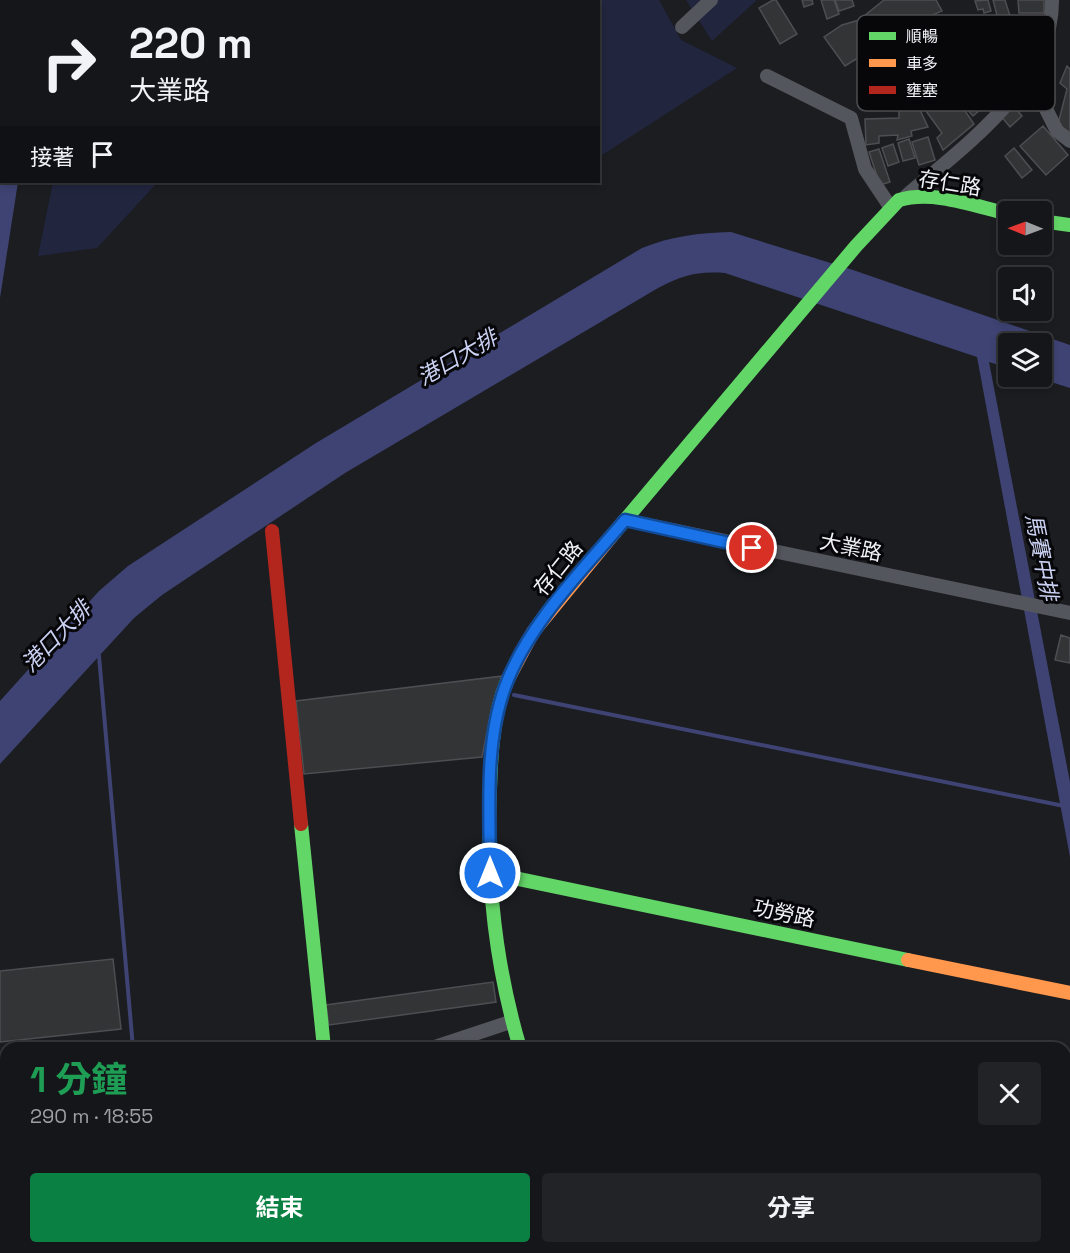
<!DOCTYPE html>
<html lang="zh-TW">
<meta charset="utf-8">
<style>
:root{--surface:#151619;--page:#222326;--text:#f1f3f6;--muted:#9d9fa2;--line:#343538;--accent:#0b8043}
body{margin:0;font-family:"Space Grotesk","Noto Sans TC",sans-serif;background:var(--page);color:var(--text);height:100vh;display:flex;flex-direction:column;font-size:22px;white-space:nowrap}
*{box-sizing:border-box;margin:0}
p{font-size:20px;color:var(--muted)}
.icon{flex:none;width:33px;height:33px;fill:none;stroke:currentColor;stroke-width:2;stroke-linecap:round;stroke-linejoin:round}
.map{position:relative;flex:1;overflow:hidden}
.panel{position:absolute;left:0px;top:1042px;width:1071px;height:212px;display:flex;flex-direction:column;background:var(--surface);border-radius:18px 18px 0 0;box-shadow:0 3px 9px #0003,0 0 0 2px var(--line)}
.panel>*{flex:none}
.banner{position:absolute;left:0px;top:0px;width:600px;height:183px;box-shadow:0 3px 9px #0003,0 0 0 2px var(--line);background:#151619;color:var(--text);overflow:hidden}
.needle{width:39px;rotate:271deg}
.buttons{position:absolute;left:998px;top:201px;display:grid;gap:12px}
.buttons a{display:grid;place-items:center;width:54px;height:54px;border-radius:6px;background:var(--surface);box-shadow:0 3px 9px #0003,0 0 0 2px var(--line);font-size:30px}
.pin{position:absolute;display:grid;place-items:center;width:51px;height:51px;color:#fff;margin:-26px;border:3px solid #fff;border-radius:50%;box-shadow:0 2px 6px #0007}
.me{position:absolute;width:66px;margin:-33px;rotate:0deg;stroke-linejoin:round;filter:drop-shadow(0 0 4px #0008)}
.turn{display:flex;align-items:center;gap:21px;height:126px;padding:0 30px;font-size:27px}
.turn .icon{width:78px;height:78px;stroke-width:2.5}
.turn b{display:block;font-size:42px;line-height:51px}
.then{display:flex;align-items:center;height:57px;padding:0 30px;background:#0003;gap:12px;font-size:22px}
.round{display:grid;place-items:center;flex:none;width:63px;height:63px;border-radius:6px;background:var(--page)}
.summary{display:flex;align-items:center;justify-content:space-between;height:102px;padding:0 30px}
h1{font-size:36px;font-weight:700;line-height:45px;color:#1e9e55}
.primary-button{display:flex;gap:12px;margin-top:auto;padding:12px 30px}
.primary-button a{flex:1;height:69px;border-radius:6px;background:var(--accent);color:#fff;font-size:24px;font-weight:700;line-height:69px;text-align:center}
.primary-button a+a{background:var(--page);color:var(--text)}
.map>svg:first-child{display:block}
.green{fill:#21253e}
.water{fill:#3e4373}
.lines{fill:none;stroke-linecap:round;stroke-linejoin:round}
.stream{stroke:#3e4373;stroke-width:4}
.building{fill:#333436;stroke:#4d4e51;stroke-width:1.5}
.street{stroke:#54565d;stroke-width:14}
.fast{stroke:#63d668;stroke-width:14}
.slow{stroke:#ff974d;stroke-width:14}
.jam{stroke:#b3261e;stroke-width:14}
.route-casing{stroke:#114b97;stroke-width:15}
.route{stroke:#1a73e8;stroke-width:10}
.labels{text-anchor:middle;dominant-baseline:central;stroke-width:6;stroke-linejoin:round;paint-order:stroke}
.street-label{font-size:21px;fill:#f1f2f7;stroke:#070709}
.water-label{font-size:22px;font-style:italic;fill:#cbd1f3;stroke:#070709}
.key{fill:#070709;stroke:#4d4e50;stroke-width:1.5}
.key-label{font-size:16px;fill:#f1f2f7}
</style>
<div class="map">
<svg width="1070" height="1253" viewBox="0 0 1070 1253">
<rect width="100%" height="100%" fill="#1c1d21"/>
<path class="green" d="M 89,0 L 659,0 L 681,40 L 737,68 L 599,157 L 598,2 Z
M 686,0 L 757,0 L 712,41 Z
M 53,182 L 158,182 L 97,248 L 38,256 Z"/>
<path class="water" d="M 0,0 L 48,0 L 2,2 L 2,182 L 18,182 L 0,298 Z
M 731,232 L 853,270 L 1070,345 L 1070,388 L 1035,377 L 1041,376 L 1041,344 L 1008,344 L 1008,368 L 989,362 L 1070,782 L 1070,857 L 977,357 L 725,273 C 697,271 683,275 658,288 L 345,473 L 162,595 L 134,618 L 0,764 L 0,701 L 99,591 L 128,566 L 316,443 L 642,248 C 672,236 698,233 731,232 Z"/>
<g class="lines">
<path class="stream" d="M 99,656 L 133,1048
M 514,695 L 1064,806
M 1065,1187 L 1070,1188
M 151,1248 L 151,1253"/>
</g>
<path class="building" d="M 773,0 L 776,0 L 797,34 L 780,44 L 759,8 Z
M 802,0 L 812,0 L 813,4 L 804,7 Z
M 821,0 L 834,0 L 839,14 L 827,19 Z
M 835,0 L 852,0 L 854,6 L 839,11 Z
M 884,0 L 936,0 L 942,11 L 914,23 L 845,66 L 824,37 L 842,25 L 859,20 Z
M 988,0 L 991,11 L 984,13 L 983,9 L 978,10 L 975,1 Z
M 993,0 L 1005,0 L 1010,16 L 998,19 Z
M 1018,0 L 1044,0 L 1044,13 L 1019,13 Z
M 1067,66 L 1070,69 L 1070,133 L 1058,124 L 1067,89 L 1060,83 Z
M 931,67 L 957,110 L 961,105 L 974,124 L 943,150 L 937,138 L 942,133 L 923,107 L 913,76 Z
M 976,91 L 987,104 L 973,116 L 962,103 Z
M 914,97 L 928,127 L 911,131 L 912,136 L 897,140 L 898,135 L 879,136 L 879,143 L 866,145 L 865,119 L 899,118 L 899,101 Z
M 1012,104 L 1022,116 L 1010,127 L 1000,115 Z
M 1043,126 L 1068,155 L 1046,175 L 1020,146 Z
M 928,137 L 935,160 L 919,165 L 912,142 Z
M 909,139 L 915,158 L 903,161 L 898,143 Z
M 893,144 L 899,162 L 888,166 L 882,148 Z
M 1014,148 L 1032,170 L 1022,178 L 1005,156 Z
M 879,149 L 890,182 L 880,185 L 869,152 Z
M 1061,635 L 1070,638 L 1070,663 L 1055,660 Z
M 503,676 L 491,712 L 482,757 L 304,774 L 296,701 Z
M 113,959 L 121,1029 L 0,1042 L 0,971 Z
M 493,982 L 496,1002 L 329,1025 L 326,1005 Z
M 479,1248 L 553,1248 L 555,1253 L 470,1253 Z"/>
<g class="lines">
<path class="street" d="M 682,27 L 711,0
M 767,76 L 851,118 L 865,169 L 891,208
M 1024,82 L 1043,103 L 1057,131 L 1070,141
M 906,196 C 964,146 1053,84 1052,0
M 625,520 L 1070,613
M 432,1048 L 510,1022
M 209,1253 L 210,1248"/>
<path class="fast" d="M 1041,221 L 1070,225
M 615,532 L 856,246 L 899,200 C 934,190 974,206 1008,214
M 507,681 C 493,715 491,754 490,790 C 486,877 495,964 520,1048
M 301,824 L 324,1048
M 490,873 L 908,960
M 596,1248 L 598,1253"/>
<path class="slow" d="M 507,681 L 533,632 L 615,532
M 908,960 L 1070,993"/>
<path class="jam" d="M 272,531 L 301,824"/>
</g>
<g class="lines">
<defs>
<path id="route" d="M 490,873 C 490,813 484,745 505,687 C 528,624 582,571 625,520 L 752,548"/>
</defs>
<use href="#route" class="route-casing"/>
<use href="#route" class="route"/>
</g>
<g class="labels">
<g class="street-label">
<text transform="translate(950 183) rotate(9)">存仁路</text>
<text transform="translate(851 547) rotate(12)">大業路</text>
<text transform="translate(558 568) rotate(-51)">存仁路</text>
<text transform="translate(784 913) rotate(12)">功勞路</text>
</g>
<g class="water-label">
<text transform="translate(457 357) rotate(-30)">港口大排</text>
<text transform="translate(1042 557) rotate(79)">馬賽中排</text>
<text transform="translate(56 636) rotate(-46)">港口大排</text>
</g>
</g>
<rect x="857" y="15" width="198" height="96" rx="9" class="key"/>
<rect x="869" y="32" width="27" height="8" fill="#63d668"/>
<rect x="869" y="59" width="27" height="8" fill="#ff974d"/>
<rect x="869" y="86" width="27" height="8" fill="#b3261e"/>
<g class="key-label">
<text x="906" y="42">順暢</text>
<text x="906" y="69">車多</text>
<text x="906" y="96">壅塞</text>
</g>
</svg>
<div class="buttons">
<a><svg class="needle" viewBox="-14 -14 28 28"><path d="M0-13l5 13h-10z" fill="#e53935"/><path d="M0 13l5-13h-10z" fill="#9d9fa2"/></svg></a>
<a><svg class="icon" aria-label="sound" viewBox="0 0 24 24"><path d="M4 9h4l5-4v14l-5-4H4zM17 9q2 3 0 6"/></svg></a>
<a><svg class="icon" aria-label="layers" viewBox="0 0 24 24"><path d="M12 4l9 5-9 5-9-5zM3 14l9 5 9-5"/></svg></a>
</div>
<div class="pin" style="left:752px;top:548px;background:#d93025"><svg class="icon" aria-label="arrive" viewBox="0 0 24 24"><path d="M6 21V4h12l-3 4 3 4H6"/></svg></div>
<svg class="me" style="left:490px;top:873px" viewBox="-20 -20 40 40"><circle r="17" fill="#1a73e8" stroke="#fff" stroke-width="3"/><path d="M0-11L8 9 0 5-8 9z" fill="#fff"/></svg>
<div class="banner">
<div class="turn"><svg class="icon" aria-label="right" viewBox="0 0 24 24"><path d="M7 20v-9h11M14 6l5 5-5 5"/></svg><div><b>220 m</b>大業路</div></div>
<div class="then">接著<svg class="icon" aria-label="arrive" viewBox="0 0 24 24"><path d="M6 21V4h12l-3 4 3 4H6"/></svg></div>
</div>
<section class="panel">
<div class="summary"><div><h1>1 分鐘</h1><p>290 m · 18:55</p></div><a class="round"><svg class="icon" aria-label="close" viewBox="0 0 24 24"><path d="M6 6l12 12M18 6L6 18"/></svg></a></div>
<div class="primary-button"><a>結束</a><a>分享</a></div>
</section>
</div>
